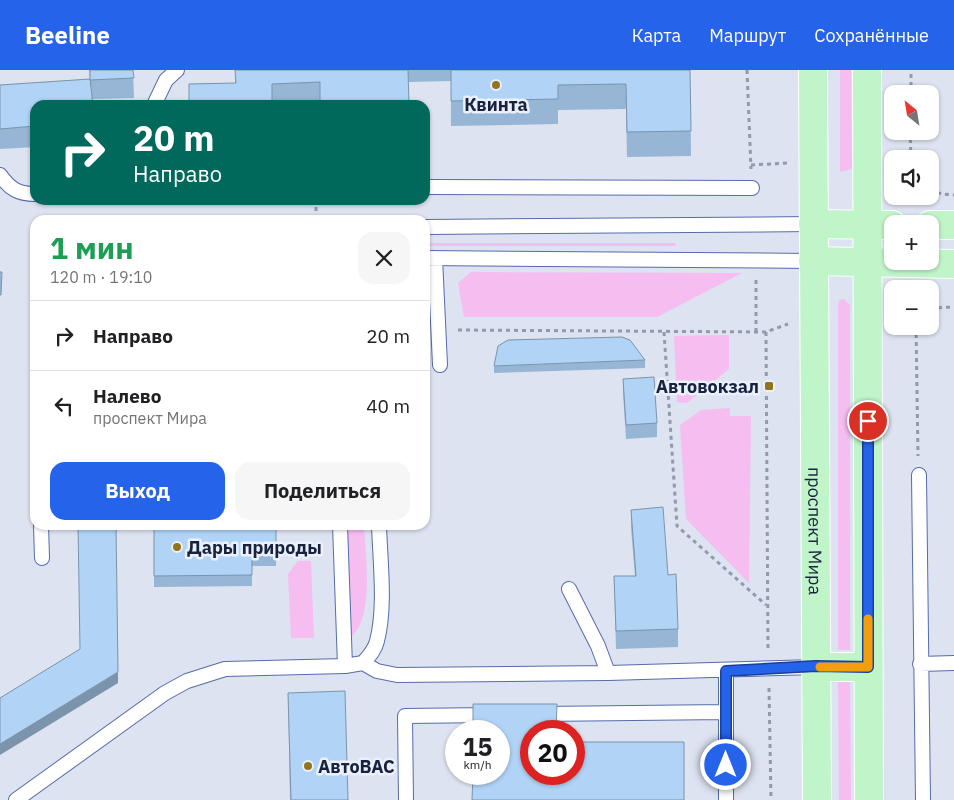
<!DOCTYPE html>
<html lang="ru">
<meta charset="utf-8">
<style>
:root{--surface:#fff;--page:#f6f6f6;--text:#202124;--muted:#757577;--line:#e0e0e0;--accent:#2563eb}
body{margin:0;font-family:"IBM Plex Sans",sans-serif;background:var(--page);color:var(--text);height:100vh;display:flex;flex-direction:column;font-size:19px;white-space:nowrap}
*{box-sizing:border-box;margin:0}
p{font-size:16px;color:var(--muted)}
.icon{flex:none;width:28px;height:28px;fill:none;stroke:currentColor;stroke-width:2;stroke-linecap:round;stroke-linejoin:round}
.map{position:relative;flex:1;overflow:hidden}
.side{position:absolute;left:30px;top:145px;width:400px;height:315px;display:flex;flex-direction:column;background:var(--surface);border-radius:15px;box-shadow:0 1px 4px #0004}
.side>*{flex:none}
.banner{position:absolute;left:30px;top:30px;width:400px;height:105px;border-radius:15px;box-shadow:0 1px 4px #0004;background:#00695c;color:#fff;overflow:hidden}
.needle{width:32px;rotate:330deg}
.controls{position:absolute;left:884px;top:15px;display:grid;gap:10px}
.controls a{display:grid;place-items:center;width:55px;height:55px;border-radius:10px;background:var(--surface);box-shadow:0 1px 4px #0004;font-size:25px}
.speed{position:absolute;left:445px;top:650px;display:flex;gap:10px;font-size:25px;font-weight:700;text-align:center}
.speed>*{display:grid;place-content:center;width:65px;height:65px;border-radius:50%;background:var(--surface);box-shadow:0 1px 4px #0004;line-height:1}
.speed small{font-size:12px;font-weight:400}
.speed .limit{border:8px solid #d22;background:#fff;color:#111}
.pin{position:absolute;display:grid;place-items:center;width:42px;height:42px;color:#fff;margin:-21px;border:2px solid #fff;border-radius:50%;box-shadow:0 1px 5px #0007}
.me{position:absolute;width:55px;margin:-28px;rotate:0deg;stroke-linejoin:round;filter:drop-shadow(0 0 4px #0008)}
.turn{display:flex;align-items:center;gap:18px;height:105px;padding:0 20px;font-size:22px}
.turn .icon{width:65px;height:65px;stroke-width:2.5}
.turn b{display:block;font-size:35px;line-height:42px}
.round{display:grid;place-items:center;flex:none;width:52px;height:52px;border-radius:15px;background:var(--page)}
.head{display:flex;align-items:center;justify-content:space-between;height:85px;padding:0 20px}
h1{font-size:30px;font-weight:800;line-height:38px;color:#1e9e55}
.cta{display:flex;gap:10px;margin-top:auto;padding:10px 20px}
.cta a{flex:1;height:58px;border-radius:15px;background:var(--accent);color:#fff;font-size:20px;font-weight:800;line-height:58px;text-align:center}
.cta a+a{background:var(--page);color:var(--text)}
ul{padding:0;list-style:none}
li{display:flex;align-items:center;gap:15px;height:70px;padding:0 20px;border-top:1px solid var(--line)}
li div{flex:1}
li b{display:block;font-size:19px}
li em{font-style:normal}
header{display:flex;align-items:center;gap:30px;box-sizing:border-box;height:70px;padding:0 25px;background:var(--accent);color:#fff}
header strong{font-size:24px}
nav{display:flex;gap:28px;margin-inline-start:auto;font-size:18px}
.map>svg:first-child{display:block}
.green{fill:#f6bdf1}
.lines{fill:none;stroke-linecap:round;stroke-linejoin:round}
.lane-casing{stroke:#566cab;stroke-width:16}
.primary-casing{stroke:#fff;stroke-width:30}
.path{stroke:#939aad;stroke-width:3;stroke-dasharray:4 4;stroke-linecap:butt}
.lane{stroke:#fff;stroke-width:14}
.primary{stroke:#c0f4c9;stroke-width:28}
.wall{fill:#97b5d4}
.shaded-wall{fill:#7b94ac}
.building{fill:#b0d3f6;stroke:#7b94ac}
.route-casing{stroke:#184099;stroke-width:12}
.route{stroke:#2563eb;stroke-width:9}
.slow{stroke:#f59e0b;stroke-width:9}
.poi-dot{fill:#92741a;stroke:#eaf0fe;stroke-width:2}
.labels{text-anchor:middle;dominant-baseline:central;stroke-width:5;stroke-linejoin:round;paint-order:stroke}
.poi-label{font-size:18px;font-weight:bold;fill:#19223d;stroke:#eaf0fe;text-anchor:start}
.street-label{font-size:18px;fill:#19223d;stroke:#eaf0fe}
</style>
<header>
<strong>Beeline</strong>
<nav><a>Карта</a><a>Маршрут</a><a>Сохранённые</a></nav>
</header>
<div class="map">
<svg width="954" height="730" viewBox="0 0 954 730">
<rect width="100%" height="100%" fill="#dde3f1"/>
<path class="green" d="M 840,0 L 851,0 L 852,87 L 852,99 L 840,102 Z
M 425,173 L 675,173 L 676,176 L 425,176 Z
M 471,202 L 742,203 L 657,247 L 464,247 L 458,213 Z
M 844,229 L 850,235 L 850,580 L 838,580 L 838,237 L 839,230 Z
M 729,265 L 729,299 L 687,333 L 677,332 L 674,266 Z
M 730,338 L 730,346 L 751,346 L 749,513 L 686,449 L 680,355 L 701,340 Z
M 346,455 L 364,455 C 365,483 376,552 348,569 Z
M 298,491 L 311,491 L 314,568 L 291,568 L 288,504 Z
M 838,607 L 850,607 L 851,730 L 839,730 Z"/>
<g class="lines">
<defs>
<path id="lane" d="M 154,35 L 166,10 L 177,0
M 0,105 C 10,119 18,124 35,124
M 425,117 L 752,118
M 425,157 L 813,154
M 425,188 L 813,191
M 435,188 L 440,295
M 919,405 L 923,730
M 41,455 L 42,488
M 340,455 L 345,596
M 569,519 L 598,576 L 608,603 L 816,597
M 363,593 C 369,586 375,580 377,571 C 386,537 380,490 379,455
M 920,594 L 954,593
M 726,601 L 726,730
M 540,644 L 726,642
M 16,730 L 165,623 L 187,611 L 225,599 L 345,596 L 363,593 L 377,601 L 397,605 L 608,603
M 406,730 L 405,646 L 491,645"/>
<g id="primary">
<path id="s1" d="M 813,0 L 817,730"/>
<path d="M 867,0 L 869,730"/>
<path d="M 813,154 L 892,155"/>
<path d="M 930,155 L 954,155"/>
<path d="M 813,191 L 954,194"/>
<path d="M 816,597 L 868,597"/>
</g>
</defs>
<use href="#lane" class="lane-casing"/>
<use href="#primary" class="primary-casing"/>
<path class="path" d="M 747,0 L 751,99
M 911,24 L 911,0
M 910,61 L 911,89
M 899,83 L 910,84
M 751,95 L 788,93
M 930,119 L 941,124 L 954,125
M 269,150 L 316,150 L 316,130
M 756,210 L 756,262
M 930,238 L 954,237
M 916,256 L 918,386
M 458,260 L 766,262 L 788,254
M 664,262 L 677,456 L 766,535
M 766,262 L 768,579
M 769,618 L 771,730"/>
<use href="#lane" class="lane"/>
<use href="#primary" class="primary"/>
</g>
<path class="wall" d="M 89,0 L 133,0 L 134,28 L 92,29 L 35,35 L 35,77 L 0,79 L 0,15 L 90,9 Z
M 235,0 L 690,0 L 691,86 L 627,87 L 626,39 L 558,40 L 558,54 L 451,56 L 451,11 L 408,12 L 409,35 L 189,35 L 189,14 L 235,13 Z
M 645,290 L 645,298 L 494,303 L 494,296 Z
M 623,309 L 657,353 L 657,367 L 626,369 L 623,323 Z
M 631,440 L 668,505 L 678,559 L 678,577 L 616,579 L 614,506 L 635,506 L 631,458 Z
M 154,455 L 276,455 L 276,496 L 252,496 L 252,516 L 154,517 Z
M 288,623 L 348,730 L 290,730 Z"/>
<path class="shaded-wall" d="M 118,602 L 118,613 L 0,685 L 0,674 Z"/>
<path class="building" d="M 90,0 L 133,0 L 134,8 L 90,10 Z
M 235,0 L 408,0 L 409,35 L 320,35 L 320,12 L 272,14 L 272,35 L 189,35 L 189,14 L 236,13 Z
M 451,0 L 690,0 L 691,61 L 627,62 L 626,14 L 558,15 L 558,29 L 451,31 Z
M 90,9 L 93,35 L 35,35 L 35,56 L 0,59 L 0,15 Z
M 0,202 L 2,202 L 1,225 L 0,225 Z
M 622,267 L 630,270 L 645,290 L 494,296 L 498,276 L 508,270 Z
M 654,307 L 657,353 L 626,355 L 623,309 Z
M 663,437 L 668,505 L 676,504 L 678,559 L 616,561 L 614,506 L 636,506 L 631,440 Z
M 78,455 L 116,455 L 118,602 L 0,674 L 0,628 L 80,579 Z
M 154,455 L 276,455 L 276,485 L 252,485 L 252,505 L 154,506 Z
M 345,621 L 348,730 L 291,730 L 288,623 Z
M 473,634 L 557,634 L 556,661 L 531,661 L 531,704 L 574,704 L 574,672 L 684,672 L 684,730 L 472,730 L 473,704 L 499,704 L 499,661 L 473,661 Z"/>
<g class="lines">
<defs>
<path id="route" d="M 726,695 L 726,601 L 816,596 L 868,597 L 868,351"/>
</defs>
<use href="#route" class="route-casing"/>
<use href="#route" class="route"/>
<path class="slow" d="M 820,597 L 868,597 L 868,549"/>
</g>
<g class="poi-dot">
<circle cx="496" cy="15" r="5"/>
<rect x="764" y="311" width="10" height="10" rx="2.5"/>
<circle cx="177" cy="477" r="5"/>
<circle cx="308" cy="696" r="5"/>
</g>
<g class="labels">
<g class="poi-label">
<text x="496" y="34" text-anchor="middle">Квинта</text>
<text x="759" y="316" text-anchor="end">Автовокзал</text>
<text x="187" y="477">Дары природы</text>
<text x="318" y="696">АвтоВАС</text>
</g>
<g class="street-label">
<text stroke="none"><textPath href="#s1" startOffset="461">проспект Мира</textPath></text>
</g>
</g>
</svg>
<div class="controls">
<a><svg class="needle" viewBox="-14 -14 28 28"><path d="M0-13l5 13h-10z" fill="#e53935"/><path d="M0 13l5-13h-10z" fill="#757577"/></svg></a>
<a><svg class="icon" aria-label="sound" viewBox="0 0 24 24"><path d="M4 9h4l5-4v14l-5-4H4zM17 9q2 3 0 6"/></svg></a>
<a>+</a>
<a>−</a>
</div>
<div class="speed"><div>15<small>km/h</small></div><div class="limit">20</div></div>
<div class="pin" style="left:868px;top:351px;background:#d93025"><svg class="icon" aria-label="arrive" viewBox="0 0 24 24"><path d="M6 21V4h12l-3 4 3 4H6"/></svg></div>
<svg class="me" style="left:726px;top:695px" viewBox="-20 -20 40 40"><circle r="17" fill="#2563eb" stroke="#fff" stroke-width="3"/><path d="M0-11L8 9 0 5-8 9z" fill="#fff"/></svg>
<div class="banner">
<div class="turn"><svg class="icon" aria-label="right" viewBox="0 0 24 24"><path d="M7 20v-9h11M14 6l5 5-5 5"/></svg><div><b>20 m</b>Направо</div></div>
</div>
<section class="side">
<div class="head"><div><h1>1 мин</h1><p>120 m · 19:10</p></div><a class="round"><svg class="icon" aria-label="close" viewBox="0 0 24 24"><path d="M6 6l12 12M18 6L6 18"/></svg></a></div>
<ul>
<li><svg class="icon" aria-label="right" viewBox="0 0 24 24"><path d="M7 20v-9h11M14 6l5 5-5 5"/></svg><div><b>Направо</b></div><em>20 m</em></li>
<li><svg class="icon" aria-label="left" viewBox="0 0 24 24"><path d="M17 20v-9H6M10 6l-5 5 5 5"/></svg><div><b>Налево</b><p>проспект Мира</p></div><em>40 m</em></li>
</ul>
<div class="cta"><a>Выход</a><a>Поделиться</a></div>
</section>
</div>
